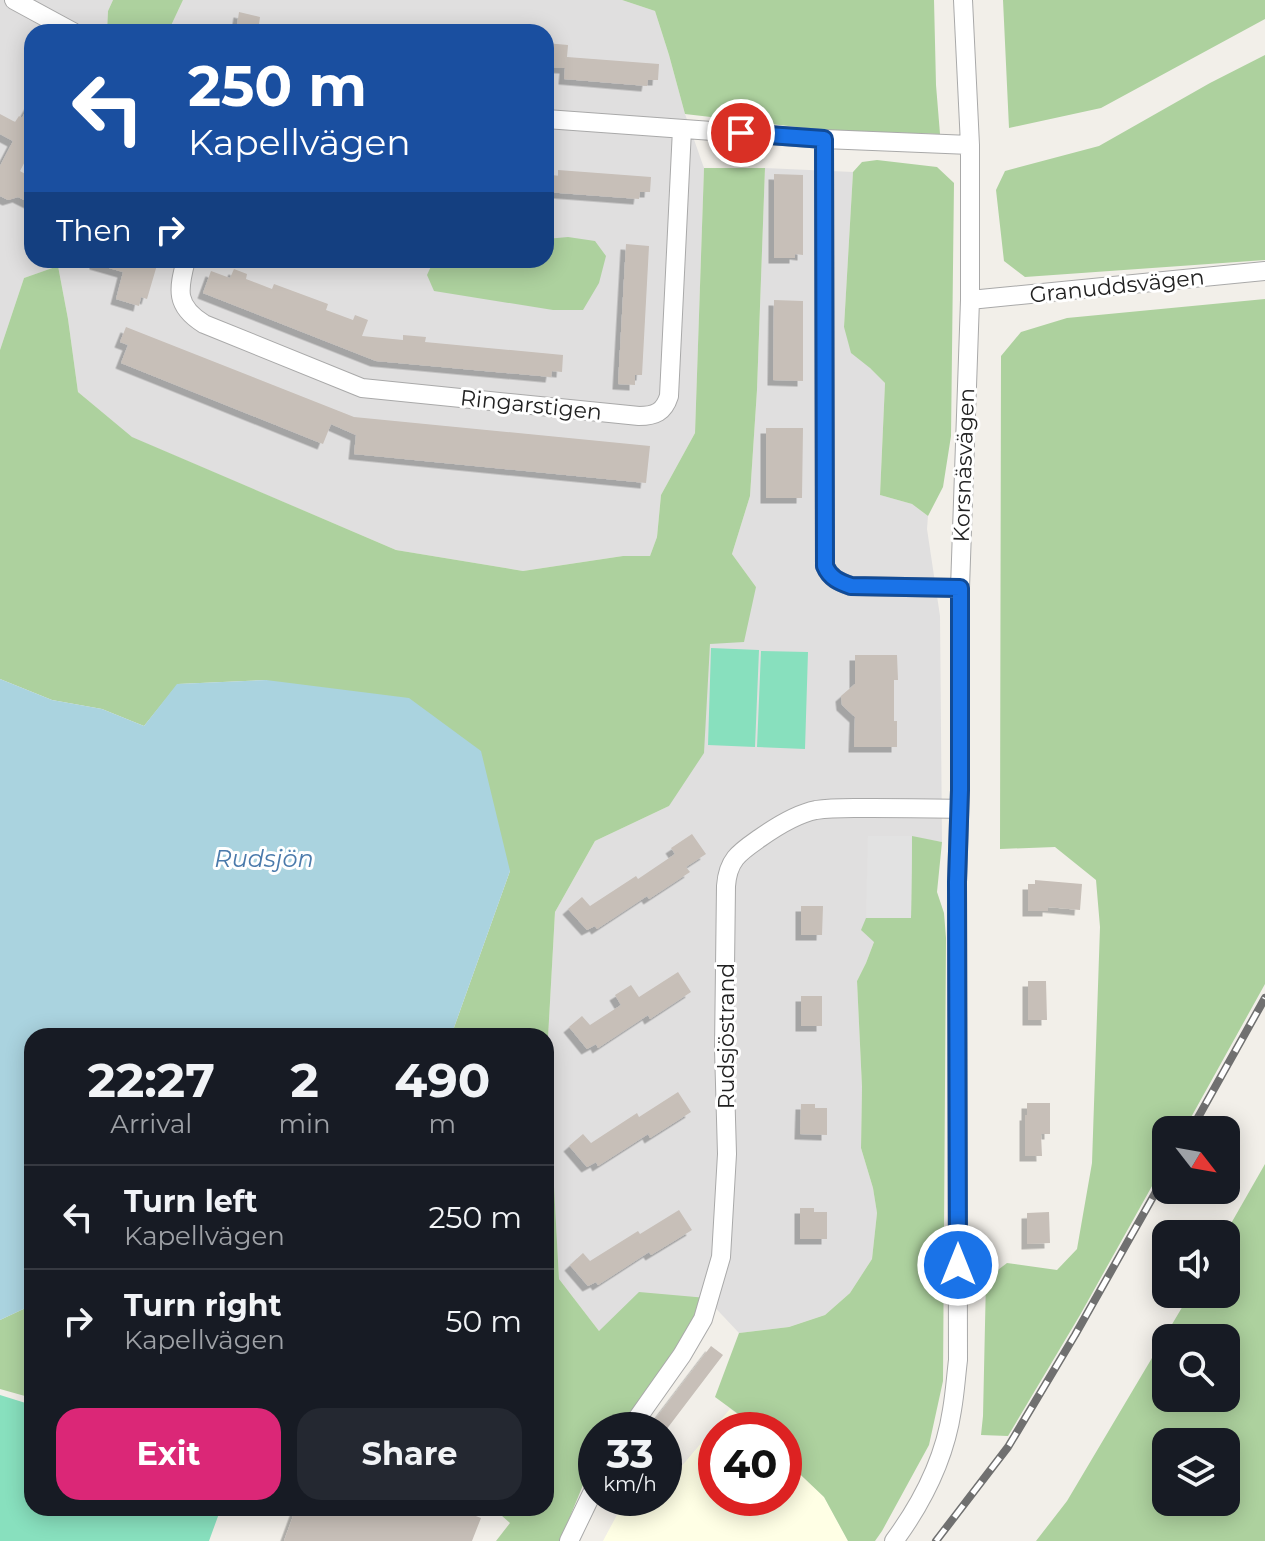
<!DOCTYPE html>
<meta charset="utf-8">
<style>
:root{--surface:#171b24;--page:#242831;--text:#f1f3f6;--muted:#9ea1a6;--line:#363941;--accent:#db2777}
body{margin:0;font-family:Montserrat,sans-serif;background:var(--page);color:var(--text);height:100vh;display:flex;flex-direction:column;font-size:30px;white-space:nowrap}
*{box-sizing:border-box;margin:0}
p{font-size:26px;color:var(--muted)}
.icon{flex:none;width:44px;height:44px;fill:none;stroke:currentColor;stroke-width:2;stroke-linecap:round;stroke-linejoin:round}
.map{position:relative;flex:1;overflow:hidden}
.side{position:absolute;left:24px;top:1028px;width:530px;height:488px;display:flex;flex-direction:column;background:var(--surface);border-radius:24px;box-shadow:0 4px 20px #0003}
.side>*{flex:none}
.guide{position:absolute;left:24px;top:24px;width:530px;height:244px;border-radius:24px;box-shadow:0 4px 20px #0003;background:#1a4fa0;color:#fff;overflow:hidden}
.needle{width:52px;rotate:121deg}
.buttons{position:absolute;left:1152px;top:1116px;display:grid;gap:16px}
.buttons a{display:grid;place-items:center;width:88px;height:88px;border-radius:16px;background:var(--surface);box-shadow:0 4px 20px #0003;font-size:40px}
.speed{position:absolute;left:578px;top:1412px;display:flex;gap:16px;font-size:40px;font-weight:700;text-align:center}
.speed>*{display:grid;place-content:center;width:104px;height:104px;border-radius:50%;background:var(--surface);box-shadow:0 4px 20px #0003;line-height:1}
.speed small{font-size:20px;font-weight:400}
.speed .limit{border:12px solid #d22;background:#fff;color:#111}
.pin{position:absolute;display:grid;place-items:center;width:68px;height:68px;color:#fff;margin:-34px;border:4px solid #fff;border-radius:50%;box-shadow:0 2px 8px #0007}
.me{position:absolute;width:88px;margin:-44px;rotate:0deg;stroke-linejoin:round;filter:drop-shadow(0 0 6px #0008)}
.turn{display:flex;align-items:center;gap:28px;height:168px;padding:0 32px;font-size:36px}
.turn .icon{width:104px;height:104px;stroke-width:2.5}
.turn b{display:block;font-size:56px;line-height:68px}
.then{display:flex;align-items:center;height:76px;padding:0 32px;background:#0003;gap:16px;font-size:30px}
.eta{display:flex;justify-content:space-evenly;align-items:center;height:136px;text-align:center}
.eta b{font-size:48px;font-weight:700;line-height:56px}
.primary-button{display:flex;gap:16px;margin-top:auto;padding:16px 32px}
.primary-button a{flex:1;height:92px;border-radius:24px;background:var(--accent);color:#fff;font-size:32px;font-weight:700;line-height:92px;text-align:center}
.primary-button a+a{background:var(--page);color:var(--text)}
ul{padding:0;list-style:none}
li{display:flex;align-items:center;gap:24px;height:104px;padding:0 32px;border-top:2px solid var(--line)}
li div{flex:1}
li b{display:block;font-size:30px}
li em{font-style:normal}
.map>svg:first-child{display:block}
.residential{fill:#e0dfdf}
.education{fill:#ffffe5}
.forest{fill:#add19e;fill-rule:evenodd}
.pitch{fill:#88e0be}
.parking{fill:#e2e2e2}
.water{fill:#aad3df}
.building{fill:#c7bfb8;filter:url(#shadow)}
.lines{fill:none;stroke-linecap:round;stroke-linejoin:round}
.minor-casing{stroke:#a9a9a9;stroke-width:20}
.minor{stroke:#fff;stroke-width:18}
.rail-casing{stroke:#707070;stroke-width:8}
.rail{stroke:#fff;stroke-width:5;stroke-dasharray:15;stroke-linecap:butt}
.route-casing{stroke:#114b97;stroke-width:20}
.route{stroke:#1a73e8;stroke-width:14}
.labels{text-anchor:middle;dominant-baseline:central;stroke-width:6;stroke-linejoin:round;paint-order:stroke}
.street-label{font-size:22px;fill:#222;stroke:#fff}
.water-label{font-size:24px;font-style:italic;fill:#4a7aab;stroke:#fff}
</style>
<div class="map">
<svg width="1265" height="1541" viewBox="0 0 1265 1541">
<defs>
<filter id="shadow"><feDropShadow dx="-5.5" dy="5.5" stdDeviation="0" flood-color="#0004"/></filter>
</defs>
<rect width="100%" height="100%" fill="#f2efe9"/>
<path class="residential" d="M 0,0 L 113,0 L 108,11 L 107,30 L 109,32 L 32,32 L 32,260 L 546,260 L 546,32 L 168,32 L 183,0 L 622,0 L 655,11 L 669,55 L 685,114 L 704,168 L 695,433 L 661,495 L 657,537 L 650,556 L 623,556 L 523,571 L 396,550 L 131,437 L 78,392 L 68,319 L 58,266 L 24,278 L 0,350 Z
M 765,168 L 853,172 L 844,327 L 870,368 L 885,383 L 880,495 L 912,504 L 928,516 L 927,529 L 940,616 L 942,842 L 912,837 L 911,918 L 874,942 L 866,963 L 857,981 L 862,1087 L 861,1148 L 873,1188 L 877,1213 L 872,1259 L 850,1293 L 825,1315 L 789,1327 L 739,1333 L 707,1299 L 599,1331 L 559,1279 L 547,1056 L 555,912 L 595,841 L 669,806 L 708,658 L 710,644 L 756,587 L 732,554 L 750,496 L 757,390 Z"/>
<path class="education" d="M 730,1409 L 760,1430 L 716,1430 L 716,1498 L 784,1498 L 784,1459 L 824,1497 L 848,1541 L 603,1541 L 626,1498 L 664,1498 L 664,1468 L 675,1474 Z"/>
<path class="forest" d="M 113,0 L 183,0 L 168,32 L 109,32 L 107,31 L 108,11 Z
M 622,0 L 934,0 L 936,85 L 940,134 L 823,130 L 685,114 L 669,55 L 655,11 Z
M 1003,0 L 1265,0 L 1265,19 L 1101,108 L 1009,128 Z
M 1265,55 L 1265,260 L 1025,277 L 1004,261 L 996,190 L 1005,171 L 1099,146 L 1210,83 Z
M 877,160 L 937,167 L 954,183 L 951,436 L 943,487 L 928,516 L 912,504 L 880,495 L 885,383 L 870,368 L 851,353 L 844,327 L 853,172 L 862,162 Z
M 704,168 L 765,168 L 757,390 L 750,496 L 732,554 L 756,587 L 744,642 L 710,644 L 704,753 L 669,806 L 595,841 L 555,912 L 547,1056 L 559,1279 L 599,1331 L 639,1292 L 707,1298 L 684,1345 L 623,1430 L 596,1430 L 596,1467 L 583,1485 L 560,1541 L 496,1541 L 510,1523 L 493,1508 L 546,1508 L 546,1036 L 451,1036 L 510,871 L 266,680 L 178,684 L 144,726 L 102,709 L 52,700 L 0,679 L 0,350 L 24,278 L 58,266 L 68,319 L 78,392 L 132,437 L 396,550 L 523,571 L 623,556 L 650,556 L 657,537 L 661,495 L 695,433 Z
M 568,237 L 595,241 L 606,256 L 599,283 L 583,310 L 553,310 L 434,291 L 427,275 L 434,260 L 546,260 L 546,239 Z
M 1265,299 L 1265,984 L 1184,1130 L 1166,1130 L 1166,1161 L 1080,1315 L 1008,1436 L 981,1435 L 983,1416 L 986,1279 L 1007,1263 L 1057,1270 L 1077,1249 L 1092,1163 L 1100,927 L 1096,880 L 1055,847 L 1000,849 L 1001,356 L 1021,332 L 1067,318 Z
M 912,836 L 942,842 L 937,892 L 944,913 L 946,938 L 943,1381 L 929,1445 L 882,1531 L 875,1541 L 848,1541 L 824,1497 L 784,1459 L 784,1430 L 760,1430 L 715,1397 L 739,1333 L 789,1327 L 825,1315 L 850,1293 L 872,1259 L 877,1213 L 873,1188 L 861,1148 L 862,1087 L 857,981 L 866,963 L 874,942 L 861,930 L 866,918 L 911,918 Z
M 1265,1164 L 1265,1541 L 1036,1541 L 1067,1501 L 1190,1294 L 1226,1294 L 1225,1234 ZM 1166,1338 L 1226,1338 L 1226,1398 L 1166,1398 ZM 1226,1442 L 1226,1502 L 1166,1502 L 1166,1442 Z
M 32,1305 L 32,1398 L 0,1389 L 0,1320 Z"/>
<path class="pitch" d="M 711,648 L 759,650 L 755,747 L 708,745 Z
M 761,651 L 808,652 L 805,749 L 757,747 Z
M 0,1395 L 32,1405 L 32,1508 L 221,1508 L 209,1541 L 0,1541 Z"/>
<path class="parking" d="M 868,836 L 912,836 L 911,918 L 866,918 Z"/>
<path class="water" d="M 0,679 L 52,700 L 102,709 L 144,726 L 177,684 L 266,680 L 409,698 L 481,751 L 510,871 L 451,1036 L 32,1036 L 32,1305 L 0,1320 Z"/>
<path class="building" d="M 239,12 L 260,17 L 258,32 L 236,32 Z
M 546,43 L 568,45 L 567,57 L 659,64 L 658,80 L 648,80 L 647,86 L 564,79 L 565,68 L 546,67 Z
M 32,100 L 32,148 L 20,171 L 32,178 L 32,204 L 18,197 L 8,200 L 0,196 L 0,166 L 13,141 L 0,134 L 0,114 L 15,122 L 19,116 L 22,118 Z
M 558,170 L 651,177 L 650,192 L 640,192 L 639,199 L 546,192 L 548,175 L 558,176 Z
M 774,174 L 803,175 L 803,255 L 795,254 L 795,258 L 774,258 Z
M 626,244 L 649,246 L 642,375 L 635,375 L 635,385 L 618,384 Z
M 95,260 L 151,260 L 150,264 L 157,265 L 147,299 L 141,297 L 139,306 L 116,299 L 123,272 L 95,264 Z
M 234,269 L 247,274 L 246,279 L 272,289 L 274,284 L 328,304 L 326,310 L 353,320 L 355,315 L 368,320 L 362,336 L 403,340 L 403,335 L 426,337 L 425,342 L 563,355 L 562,372 L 552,371 L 551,377 L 376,361 L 203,293 L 211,271 L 230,278 Z
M 774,300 L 803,301 L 803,381 L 773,380 Z
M 126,327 L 354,417 L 650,446 L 646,483 L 354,454 L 356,435 L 331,424 L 323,444 L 121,363 L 128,345 L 120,342 Z
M 766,428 L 803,428 L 802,498 L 766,498 Z
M 855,655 L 897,655 L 898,680 L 894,680 L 894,721 L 897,721 L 897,747 L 854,747 L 855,717 L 842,705 L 841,696 L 855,684 Z
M 692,834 L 706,854 L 686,867 L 690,872 L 649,899 L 647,896 L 597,929 L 595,926 L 587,930 L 568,909 L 582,897 L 590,906 L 636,876 L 638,879 L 675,854 L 671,848 Z
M 1035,880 L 1082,884 L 1080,910 L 1048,907 L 1048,911 L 1028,911 L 1028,884 L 1035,884 Z
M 801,906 L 823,906 L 822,935 L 801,935 Z
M 678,972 L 691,992 L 650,1019 L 648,1015 L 598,1048 L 596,1044 L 587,1049 L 569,1027 L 582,1016 L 590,1025 L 621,1005 L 615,995 L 631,985 L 639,997 Z
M 1028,981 L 1046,981 L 1047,1020 L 1028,1020 Z
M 801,996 L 822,996 L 822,1026 L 801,1026 Z
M 678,1092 L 691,1112 L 650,1138 L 648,1134 L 598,1166 L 596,1162 L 587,1167 L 569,1146 L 583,1134 L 591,1143 L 637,1113 L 639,1117 Z
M 1027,1103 L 1050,1103 L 1050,1134 L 1041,1134 L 1042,1156 L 1025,1156 L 1025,1115 L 1027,1115 Z
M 801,1104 L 815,1104 L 815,1108 L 827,1108 L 827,1135 L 800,1134 Z
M 800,1208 L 814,1208 L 814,1212 L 827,1212 L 827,1239 L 800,1239 Z
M 679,1210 L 692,1230 L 651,1255 L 649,1252 L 598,1285 L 596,1282 L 588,1286 L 570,1265 L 583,1253 L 590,1261 L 638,1231 L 640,1234 Z
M 1049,1212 L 1050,1243 L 1027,1244 L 1027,1213 Z
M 711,1346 L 723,1355 L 666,1430 L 647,1430 Z
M 296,1508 L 455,1508 L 481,1518 L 472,1541 L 284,1541 Z"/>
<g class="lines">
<defs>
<path id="minor" d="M 14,0 L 73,32
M 546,119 L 824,139 L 970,145
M 824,139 L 825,566 C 830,578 839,582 851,586 L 960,588
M 186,260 C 178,290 175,306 204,324 L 362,388 L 639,416 C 655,416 664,412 669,396 L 682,129
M 970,300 L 1265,271
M 629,1430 L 682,1355 L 703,1319 L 721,1257 L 727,1154 L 724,1049 L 726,886 C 728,859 740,852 760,838 C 777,826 796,814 816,810 C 834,807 854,808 872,808 C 901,808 930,808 959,809
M 569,1541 L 596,1485
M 894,1541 C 922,1503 945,1457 952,1410 C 955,1393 956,1376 958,1360 L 957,882 L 960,790 L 960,588 L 970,300 L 970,145 L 963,0"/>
</defs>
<use href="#minor" class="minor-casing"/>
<use href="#minor" class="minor"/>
<defs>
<path id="rail" d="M 1191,1130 L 1265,998
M 936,1541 L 1008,1447 L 1075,1335 L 1166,1174"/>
</defs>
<use href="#rail" class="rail-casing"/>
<use href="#rail" class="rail"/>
</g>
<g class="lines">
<defs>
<path id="route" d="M 741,133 L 824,139 L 825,566 C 830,578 839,582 851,586 L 960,588 L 960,790 L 957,882 L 958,1265"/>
</defs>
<use href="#route" class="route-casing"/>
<use href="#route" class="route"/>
</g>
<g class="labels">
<g class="street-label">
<text transform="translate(1117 286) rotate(-6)">Granuddsvägen</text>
<text transform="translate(531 405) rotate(6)">Ringarstigen</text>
<text transform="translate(964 465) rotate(-88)">Korsnäsvägen</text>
<text transform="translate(726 1036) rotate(-90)">Rudsjöstrand</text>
</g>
<g class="water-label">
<text x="264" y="858">Rudsjön</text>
</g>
</g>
</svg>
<div class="buttons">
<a><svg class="needle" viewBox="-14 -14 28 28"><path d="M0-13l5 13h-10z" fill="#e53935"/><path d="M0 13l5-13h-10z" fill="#9ea1a6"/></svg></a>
<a><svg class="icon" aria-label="sound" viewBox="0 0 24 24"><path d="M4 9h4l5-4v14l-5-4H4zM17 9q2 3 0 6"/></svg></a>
<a><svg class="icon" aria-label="search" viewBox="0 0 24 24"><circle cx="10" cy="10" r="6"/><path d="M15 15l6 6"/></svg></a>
<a><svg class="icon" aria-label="layers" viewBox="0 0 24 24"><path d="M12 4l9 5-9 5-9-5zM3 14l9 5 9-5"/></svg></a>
</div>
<div class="speed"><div>33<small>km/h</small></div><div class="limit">40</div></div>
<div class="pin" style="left:741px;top:133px;background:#d93025"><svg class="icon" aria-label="arrive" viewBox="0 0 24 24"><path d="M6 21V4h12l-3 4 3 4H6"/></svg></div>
<svg class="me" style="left:958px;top:1265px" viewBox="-20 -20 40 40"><circle r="17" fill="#1a73e8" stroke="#fff" stroke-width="3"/><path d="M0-11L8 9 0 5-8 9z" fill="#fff"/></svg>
<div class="guide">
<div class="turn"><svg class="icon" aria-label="left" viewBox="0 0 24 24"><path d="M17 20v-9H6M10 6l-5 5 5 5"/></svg><div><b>250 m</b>Kapellvägen</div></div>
<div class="then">Then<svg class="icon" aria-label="right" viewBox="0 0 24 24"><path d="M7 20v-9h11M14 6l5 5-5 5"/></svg></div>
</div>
<section class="side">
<div class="eta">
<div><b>22:27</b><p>Arrival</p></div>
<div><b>2</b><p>min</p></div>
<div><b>490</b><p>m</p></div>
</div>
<ul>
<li><svg class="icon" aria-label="left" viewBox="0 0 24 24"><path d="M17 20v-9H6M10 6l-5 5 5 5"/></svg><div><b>Turn left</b><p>Kapellvägen</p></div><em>250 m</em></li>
<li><svg class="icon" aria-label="right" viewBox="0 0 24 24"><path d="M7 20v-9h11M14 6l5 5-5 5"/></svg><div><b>Turn right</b><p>Kapellvägen</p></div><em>50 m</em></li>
</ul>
<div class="primary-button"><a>Exit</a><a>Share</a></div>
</section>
</div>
